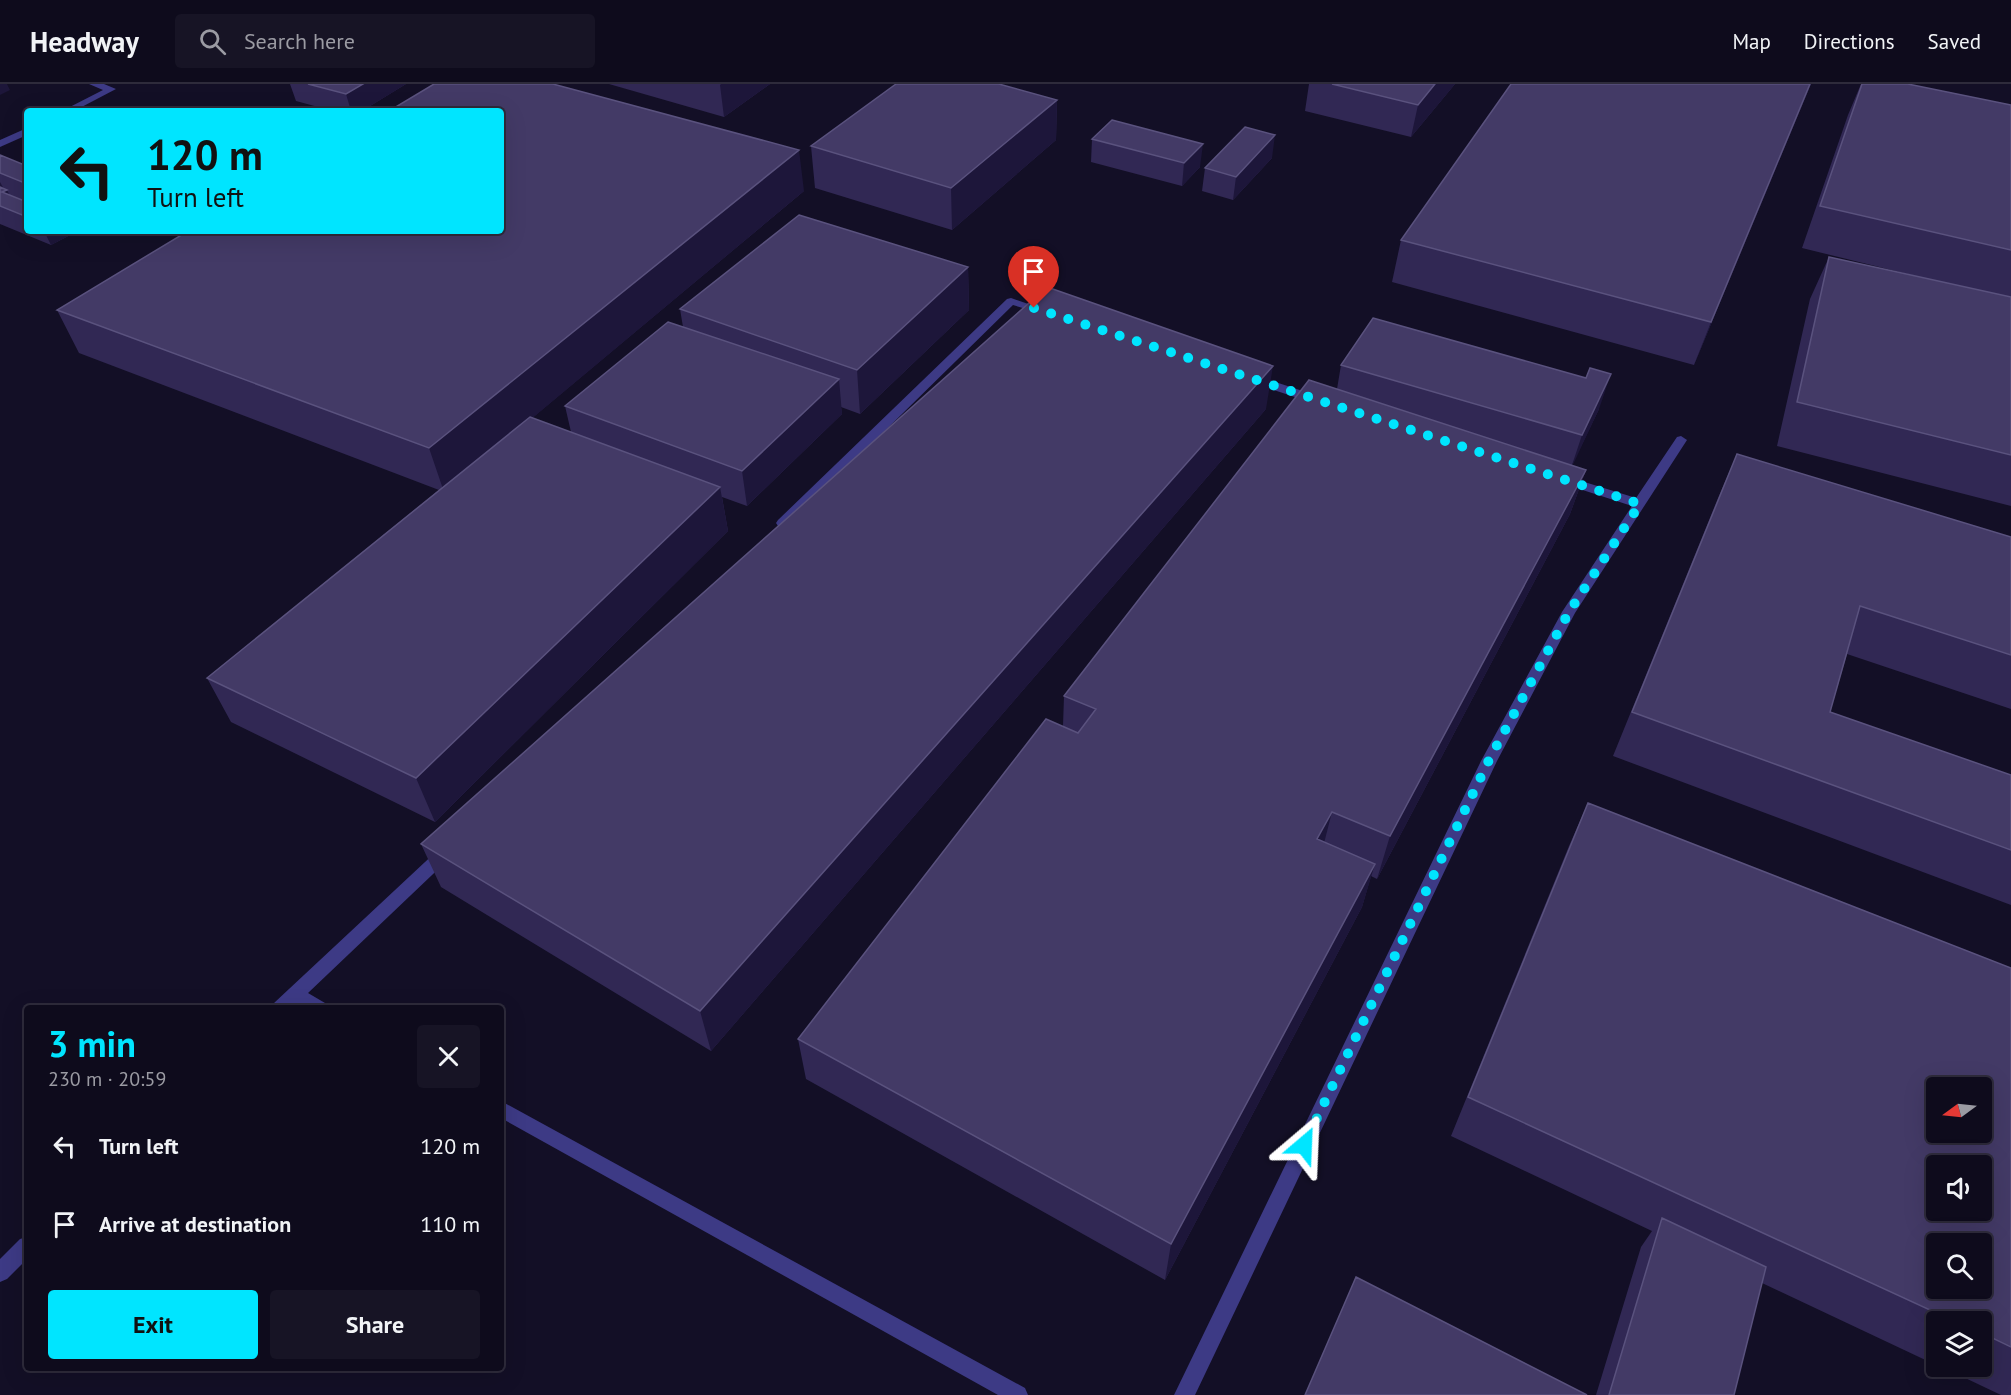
<!DOCTYPE html>
<meta charset="utf-8">
<style>
:root{--surface:#0e0b1c;--page:#171425;--text:#f1f3f6;--muted:#9b9ba3;--line:#2e2b3b;--accent:#00e5ff}
body{margin:0;font-family:"PT Sans",sans-serif;background:var(--page);color:var(--text);height:100vh;display:flex;flex-direction:column;font-size:22px;white-space:nowrap}
*{box-sizing:border-box;margin:0}
p{font-size:20px;color:var(--muted)}
.icon{flex:none;width:33px;height:33px;fill:none;stroke:currentColor;stroke-width:2;stroke-linecap:round;stroke-linejoin:round}
.map{position:relative;flex:1;overflow:hidden}
.sheet{position:absolute;left:24px;top:921px;width:480px;height:366px;display:flex;flex-direction:column;background:var(--surface);border-radius:6px;box-shadow:0 6px 24px #0002,0 0 0 2px var(--line)}
.sheet>*{flex:none}
.guide{position:absolute;left:24px;top:24px;width:480px;height:126px;border-radius:6px;box-shadow:0 6px 24px #0002,0 0 0 2px var(--line);background:#00e5ff;color:#111;overflow:hidden}
.needle{width:39px;rotate:255deg}
.controls{position:absolute;left:1926px;top:993px;display:grid;gap:12px}
.controls a{display:grid;place-items:center;width:66px;height:66px;border-radius:6px;background:var(--surface);box-shadow:0 6px 24px #0002,0 0 0 2px var(--line);font-size:30px}
.pin{position:absolute;display:grid;place-items:center;width:51px;height:51px;color:#fff;margin:-62px -26px;border-radius:50% 50% 50% 0;rotate:-45deg;box-shadow:0 0 6px #0007}
.pin .icon{rotate:45deg}
.me{position:absolute;width:66px;margin:-33px;rotate:26deg;stroke-linejoin:round;filter:drop-shadow(0 0 4px #0008)}
.turn{display:flex;align-items:center;gap:21px;height:126px;padding:0 24px;font-size:27px}
.turn .icon{width:78px;height:78px;stroke-width:2.5}
.turn b{display:block;font-size:42px;line-height:51px}
.round{display:grid;place-items:center;flex:none;width:63px;height:63px;border-radius:6px;background:var(--page)}
.summary{display:flex;align-items:center;justify-content:space-between;height:102px;padding:0 24px}
h1{font-size:36px;font-weight:600;line-height:45px;color:var(--accent)}
.button{display:flex;gap:12px;margin-top:auto;padding:12px 24px}
.button a{flex:1;height:69px;border-radius:6px;background:var(--accent);color:#111;font-size:24px;font-weight:600;line-height:69px;text-align:center}
.button a+a{background:var(--page);color:var(--text)}
ul{padding:0;list-style:none}
li{display:flex;align-items:center;gap:18px;height:78px;padding:0 24px}
li div{flex:1}
li b{display:block;font-size:22px}
li em{font-style:normal}
header{display:flex;align-items:center;gap:36px;box-sizing:border-box;height:84px;padding:0 30px;background:var(--surface);border-bottom:2px solid var(--line)}
header strong{font-size:28px}
nav{display:flex;gap:33px;margin-inline-start:auto;font-size:21px}
.search{width:420px;height:54px;background:var(--page);display:flex;align-items:center;gap:15px;box-sizing:border-box;padding:0 21px;border-radius:6px;color:var(--muted);font-size:22px}
.map>svg:first-child{display:block}
.lines{fill:none;stroke-linecap:round;stroke-linejoin:round}
.service{fill:#3d3a85;fill-rule:evenodd}
.wall{fill:#312854}
.shaded-wall{fill:#1d163a}
.building{fill:#433a66;stroke:#5a527e;stroke-width:1.5;fill-rule:evenodd}
.route{stroke:#00e5ff;stroke-width:10;stroke-dasharray:0 18}
</style>
<header>
<strong>Headway</strong>
<div class="search"><svg class="icon" aria-label="search" viewBox="0 0 24 24"><circle cx="10" cy="10" r="6"/><path d="M15 15l6 6"/></svg>Search here</div>
<nav><a>Map</a><a>Directions</a><a>Saved</a></nav>
</header>
<div class="map">
<svg width="2011" height="1311" viewBox="0 0 2011 1311">
<rect width="100%" height="100%" fill="#130f26"/>
<g class="lines">
<path class="service" d="M 89,0 L 104,0 L 116,5 L 74,27 L 62,27 L 103,6 Z
M 27,44 L 27,51 L 0,63 L 0,56 Z
M 1011,214 L 1052,228 L 1046,231 L 1013,221 L 788,442 L 778,442 L 776,439 L 778,436 L 1007,215 Z
M 1251,290 L 1321,313 L 1323,316 L 1317,320 L 1313,319 L 1247,297 L 1245,294 Z
M 1681,352 L 1687,356 L 1575,529 L 1497,677 L 1195,1311 L 1174,1311 L 1481,677 L 1562,528 L 1632,422 L 1558,398 L 1556,395 L 1562,391 L 1636,414 L 1677,353 Z
M 446,762 L 452,764 L 454,768 L 452,772 L 308,909 L 325,919 L 328,924 L 304,924 L 296,920 L 292,924 L 271,924 L 274,919 L 440,764 Z
M 501,1017 L 1025,1304 L 1028,1311 L 998,1311 L 501,1034 Z
M 27,1153 L 27,1175 L 7,1195 L 0,1198 L 0,1175 L 20,1155 Z"/>
</g>
<path class="wall" d="M 290,0 L 406,0 L 362,27 L 333,27 L 296,17 Z
M 609,0 L 770,0 L 724,33 Z
M 1309,0 L 1455,0 L 1411,53 L 1305,27 Z
M 1811,0 L 1694,281 L 1392,198 L 1401,156 Z
M 1861,0 L 1908,0 L 2011,21 L 2011,422 L 1777,362 L 1810,215 L 1829,173 L 1924,194 L 1802,164 L 1848,31 Z
M 1057,16 L 1056,56 L 952,146 L 815,104 L 811,62 Z
M 1092,55 L 1200,83 L 1182,102 L 1091,78 Z
M 0,71 L 27,82 L 27,147 L 78,147 L 51,161 L 0,140 Z
M 1272,74 L 1233,116 L 1202,107 L 1205,84 Z
M 804,107 L 532,334 L 571,348 L 565,322 L 683,243 L 680,225 L 968,183 L 969,226 L 860,330 L 841,323 L 842,330 L 747,422 L 722,413 L 728,447 L 435,738 L 231,638 L 207,594 L 439,406 L 79,269 L 57,226 Z
M 1341,281 L 1599,325 L 1572,381 L 1586,386 L 1570,430 L 1377,795 L 1371,792 L 1362,823 L 1165,1196 L 806,995 L 798,955 L 1063,642 L 1064,612 L 1337,305 Z
M 1266,325 L 711,967 L 441,803 L 421,760 Z
M 1737,370 L 2011,453 L 2011,625 L 1847,570 L 1830,628 L 2011,691 L 2011,821 L 1613,672 L 1718,414 Z
M 1588,719 L 2011,884 L 2011,1311 L 2001,1311 L 1940,1282 L 1982,1282 L 1982,1238 L 1936,1238 L 1936,1281 L 1762,1199 L 1734,1311 L 1596,1311 L 1641,1163 L 1652,1147 L 1451,1052 L 1569,762 Z"/>
<path class="shaded-wall" d="M 0,0 L 7,0 L 10,6 L 0,11 Z
M 363,0 L 406,0 L 362,27 L 351,27 L 346,10 Z
M 721,0 L 770,0 L 724,33 L 720,1 Z
M 1435,0 L 1455,0 L 1411,53 L 1418,21 Z
M 1810,0 L 1811,0 L 1694,281 L 1711,238 Z
M 1057,16 L 1056,56 L 952,146 L 951,104 Z
M 1275,51 L 1272,74 L 1233,116 L 1236,93 Z
M 1203,60 L 1200,83 L 1182,102 L 1184,79 Z
M 799,66 L 804,107 L 444,408 L 429,364 Z
M 0,98 L 5,107 L 7,106 L 19,129 L 0,113 Z
M 44,147 L 78,147 L 51,161 Z
M 968,183 L 969,226 L 860,330 L 857,286 Z
M 1273,282 L 1266,325 L 711,967 L 700,927 Z
M 1611,290 L 1599,325 L 1570,387 L 1582,351 Z
M 839,295 L 842,330 L 747,422 L 742,387 Z
M 1586,386 L 1570,430 L 1377,795 L 1390,752 Z
M 720,403 L 728,447 L 435,738 L 416,694 Z
M 1332,728 L 1321,771 L 1317,755 Z
M 1375,780 L 1362,823 L 1165,1196 L 1171,1160 Z"/>
<path class="building" d="M 308,0 L 363,0 L 346,10 Z
M 434,0 L 553,0 L 799,66 L 429,364 L 57,226 L 188,147 L 501,147 L 501,27 L 389,27 Z
M 896,0 L 999,0 L 1057,16 L 951,104 L 811,62 Z
M 1332,0 L 1435,0 L 1418,21 Z
M 1511,0 L 1810,0 L 1711,238 L 1401,156 Z
M 1862,0 L 1908,0 L 2011,21 L 2011,166 L 1820,122 Z
M 1112,36 L 1203,60 L 1184,79 L 1092,55 Z
M 1245,43 L 1275,51 L 1236,93 L 1205,84 Z
M 0,71 L 27,82 L 27,100 L 0,89 Z
M 0,103 L 7,106 L 2,108 L 27,118 L 27,133 L 0,122 Z
M 799,131 L 968,183 L 857,286 L 680,225 Z
M 1829,173 L 2011,213 L 2011,371 L 1797,318 Z
M 1047,203 L 1273,282 L 700,927 L 421,760 Z
M 1373,234 L 1586,294 L 1590,284 L 1611,290 L 1582,351 L 1341,281 Z
M 668,238 L 839,295 L 742,387 L 565,322 Z
M 1309,296 L 1586,386 L 1390,752 L 1332,728 L 1317,755 L 1375,780 L 1171,1160 L 798,955 L 1046,635 L 1078,649 L 1096,625 L 1064,612 Z
M 530,333 L 720,403 L 416,694 L 207,594 Z
M 1737,370 L 2011,453 L 2011,571 L 1860,522 L 1830,628 L 2011,691 L 2011,766 L 1632,628 Z
M 1588,719 L 2011,884 L 2011,1263 L 1982,1249 L 1982,1238 L 1956,1238 L 1468,1013 ZM 1936,1004 L 1982,1004 L 1982,1048 L 1936,1048 ZM 1936,1082 L 1982,1082 L 1982,1126 L 1936,1126 ZM 1936,1160 L 1982,1160 L 1982,1204 L 1936,1204 Z
M 1662,1134 L 1766,1183 L 1734,1311 L 1609,1311 Z
M 1356,1193 L 1587,1311 L 1305,1311 Z"/>
<g class="lines">
<path class="route" d="M 1034,224 L 1640,420 L 1569,528 L 1489,676 L 1304,1061"/>
</g>
</svg>
<div class="controls">
<a><svg class="needle" viewBox="-14 -14 28 28"><path d="M0-13l5 13h-10z" fill="#e53935"/><path d="M0 13l5-13h-10z" fill="#9b9ba3"/></svg></a>
<a><svg class="icon" aria-label="sound" viewBox="0 0 24 24"><path d="M4 9h4l5-4v14l-5-4H4zM17 9q2 3 0 6"/></svg></a>
<a><svg class="icon" aria-label="search" viewBox="0 0 24 24"><circle cx="10" cy="10" r="6"/><path d="M15 15l6 6"/></svg></a>
<a><svg class="icon" aria-label="layers" viewBox="0 0 24 24"><path d="M12 4l9 5-9 5-9-5zM3 14l9 5 9-5"/></svg></a>
</div>
<div class="pin" style="left:1034px;top:224px;background:#d93025"><svg class="icon" aria-label="arrive" viewBox="0 0 24 24"><path d="M6 21V4h12l-3 4 3 4H6"/></svg></div>
<svg class="me" style="left:1304px;top:1061px" viewBox="-20 -20 40 40"><path d="M0-17L14 15 0 8-14 15z" fill="#00e5ff" stroke="#fff" stroke-width="4"/></svg>
<div class="guide">
<div class="turn"><svg class="icon" aria-label="left" viewBox="0 0 24 24"><path d="M17 20v-9H6M10 6l-5 5 5 5"/></svg><div><b>120 m</b>Turn left</div></div>
</div>
<section class="sheet">
<div class="summary"><div><h1>3 min</h1><p>230 m · 20:59</p></div><a class="round"><svg class="icon" aria-label="close" viewBox="0 0 24 24"><path d="M6 6l12 12M18 6L6 18"/></svg></a></div>
<ul>
<li><svg class="icon" aria-label="left" viewBox="0 0 24 24"><path d="M17 20v-9H6M10 6l-5 5 5 5"/></svg><div><b>Turn left</b></div><em>120 m</em></li>
<li><svg class="icon" aria-label="arrive" viewBox="0 0 24 24"><path d="M6 21V4h12l-3 4 3 4H6"/></svg><div><b>Arrive at destination</b></div><em>110 m</em></li>
</ul>
<div class="button"><a>Exit</a><a>Share</a></div>
</section>
</div>
